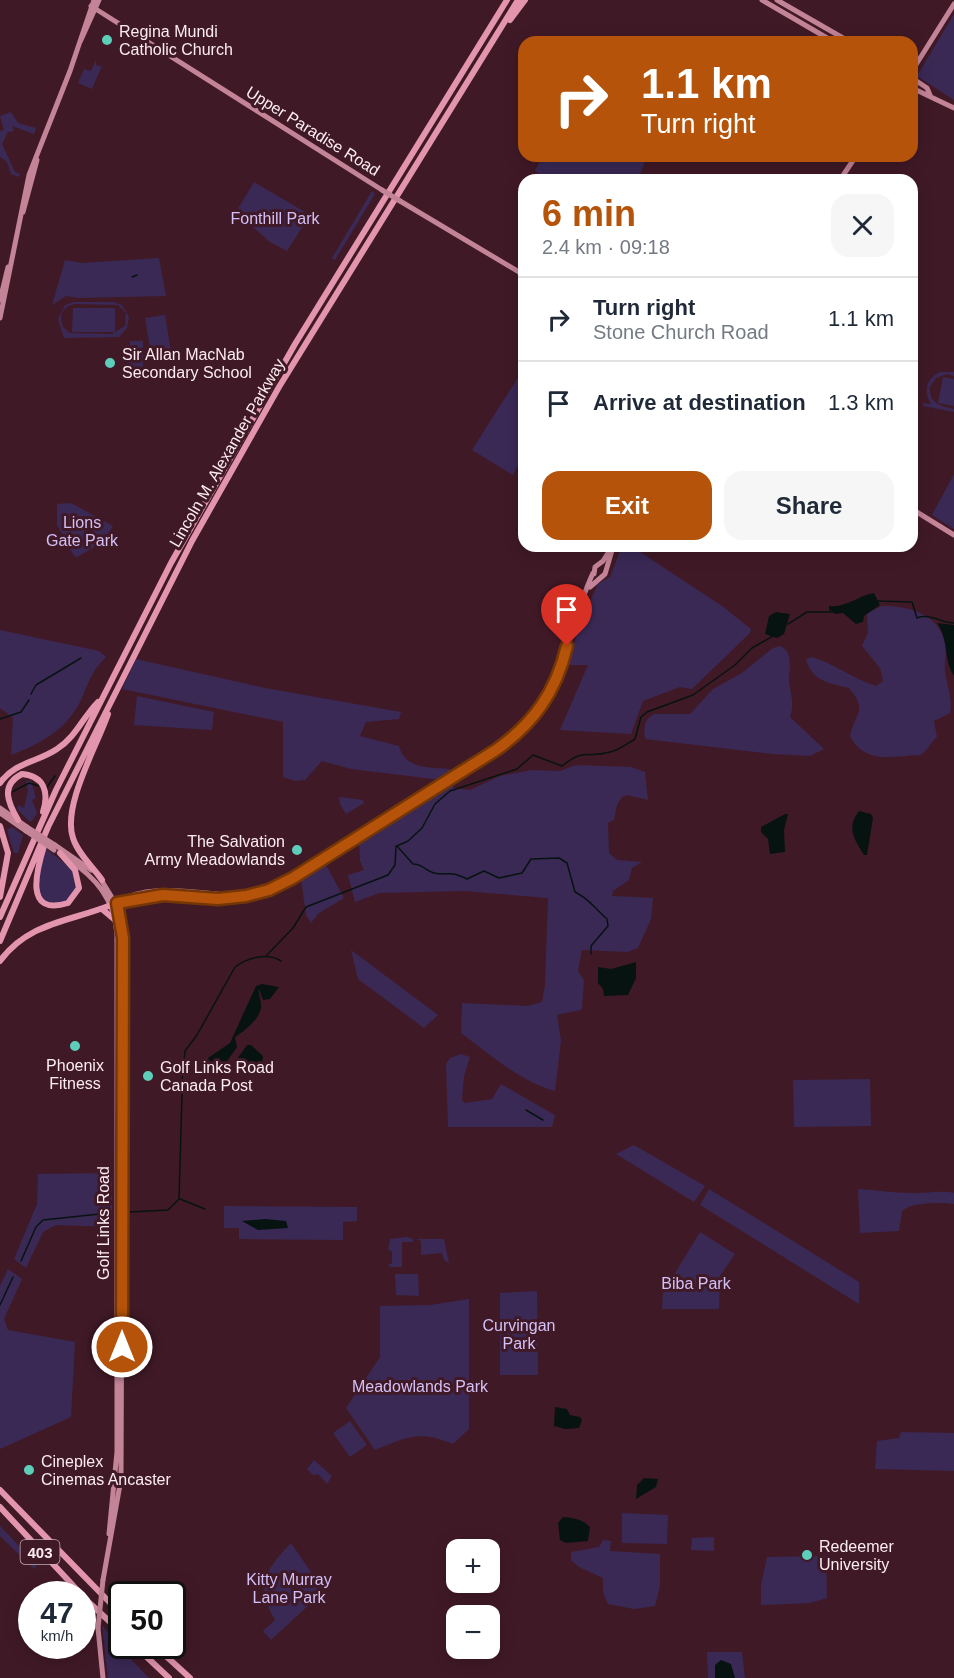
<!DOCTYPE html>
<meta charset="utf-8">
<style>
:root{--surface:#fff;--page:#f6f6f7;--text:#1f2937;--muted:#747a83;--line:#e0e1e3;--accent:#b45309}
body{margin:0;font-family:Arial,sans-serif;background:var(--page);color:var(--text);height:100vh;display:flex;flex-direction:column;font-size:22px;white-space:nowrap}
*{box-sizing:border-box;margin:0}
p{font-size:20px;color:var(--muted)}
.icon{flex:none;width:33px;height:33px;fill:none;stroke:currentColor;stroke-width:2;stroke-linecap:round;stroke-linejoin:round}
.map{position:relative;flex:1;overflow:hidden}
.details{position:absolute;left:518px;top:174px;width:400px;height:378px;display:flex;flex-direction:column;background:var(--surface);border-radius:18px;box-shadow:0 3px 15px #0003}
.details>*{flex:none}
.banner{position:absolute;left:518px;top:36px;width:400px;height:126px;border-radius:18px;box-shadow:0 3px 15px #0003;background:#b45309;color:#fff;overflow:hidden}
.controls{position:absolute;left:446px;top:1539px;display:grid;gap:12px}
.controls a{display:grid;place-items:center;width:54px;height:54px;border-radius:12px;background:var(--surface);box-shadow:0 3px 15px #0003;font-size:30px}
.speed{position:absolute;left:18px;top:1581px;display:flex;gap:12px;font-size:30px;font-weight:700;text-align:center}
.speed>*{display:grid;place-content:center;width:78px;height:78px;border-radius:50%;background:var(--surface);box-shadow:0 3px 15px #0003;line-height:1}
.speed small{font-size:15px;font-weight:400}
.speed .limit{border:3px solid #111;border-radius:9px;background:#fff;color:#111}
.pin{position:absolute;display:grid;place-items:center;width:51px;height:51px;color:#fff;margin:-62px -26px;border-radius:50% 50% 50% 0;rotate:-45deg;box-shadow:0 0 6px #0007}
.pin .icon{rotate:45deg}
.me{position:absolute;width:66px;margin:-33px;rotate:0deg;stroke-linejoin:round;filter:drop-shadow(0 0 4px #0008)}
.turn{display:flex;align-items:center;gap:21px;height:126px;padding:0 24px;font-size:27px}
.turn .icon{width:78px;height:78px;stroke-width:2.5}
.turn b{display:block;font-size:42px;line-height:51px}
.round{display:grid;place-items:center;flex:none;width:63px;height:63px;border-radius:18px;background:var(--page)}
.head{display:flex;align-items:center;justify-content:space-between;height:102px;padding:0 24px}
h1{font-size:36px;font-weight:700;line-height:45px;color:var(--accent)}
.button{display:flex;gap:12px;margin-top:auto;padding:12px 24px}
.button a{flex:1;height:69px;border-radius:18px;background:var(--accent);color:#fff;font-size:24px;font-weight:700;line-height:69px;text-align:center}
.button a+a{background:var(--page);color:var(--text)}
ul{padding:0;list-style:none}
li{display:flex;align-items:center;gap:18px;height:84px;padding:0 24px;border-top:2px solid var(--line)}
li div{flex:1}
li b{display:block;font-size:22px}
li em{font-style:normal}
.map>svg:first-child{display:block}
.green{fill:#3a2955;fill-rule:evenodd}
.water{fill:#071311}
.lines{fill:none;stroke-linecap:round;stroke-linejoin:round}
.stream{stroke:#071311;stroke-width:1.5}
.major{stroke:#c48497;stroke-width:5}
.highway{stroke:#e395ad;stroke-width:6}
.major-bridge{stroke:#c48497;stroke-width:5}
.route-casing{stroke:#753606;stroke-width:15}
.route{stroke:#b45309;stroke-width:10}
.poi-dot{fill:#5cceba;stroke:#401927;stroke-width:2}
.labels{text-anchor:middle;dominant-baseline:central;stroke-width:6;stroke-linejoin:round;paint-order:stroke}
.shield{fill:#401927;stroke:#c4adb4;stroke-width:1.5}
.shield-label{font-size:15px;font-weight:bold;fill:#fcecf0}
.poi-label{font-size:16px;fill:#fcecf0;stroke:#401927;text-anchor:start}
.street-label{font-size:16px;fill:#fcecf0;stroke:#401927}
.park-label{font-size:16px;fill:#d2c0f6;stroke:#401927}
</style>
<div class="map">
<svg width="954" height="1678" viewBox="0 0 954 1678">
<rect width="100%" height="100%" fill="#401927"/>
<path class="green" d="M 954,14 L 954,100 L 917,76 Z
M 105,59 L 92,89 L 78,83 L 84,69 L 91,71 L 96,60 L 96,65 L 102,67 Z
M 11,112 L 18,123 L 36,128 L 34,134 L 12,126 L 14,131 L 8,132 L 2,144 L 15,172 L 20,174 L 19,177 L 11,174 L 7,162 L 0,157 L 0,131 L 4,130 L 0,116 Z
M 543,156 L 647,156 L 638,180 L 543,180 L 535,170 Z
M 254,182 L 310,215 L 287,251 L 270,242 L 236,212 Z
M 372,191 L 375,194 L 335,260 L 332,258 Z
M 159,258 L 166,296 L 78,298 L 66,296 L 52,305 L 65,260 L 82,263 Z
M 114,302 L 122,305 L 129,317 L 127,328 L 119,337 L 64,338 L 58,319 L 65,305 L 74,302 ZM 75,304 L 118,305 L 126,313 L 125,326 L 112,334 L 70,333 L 63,327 C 58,315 63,306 75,304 Z
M 73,308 L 115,308 L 115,332 L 72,332 Z
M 165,315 L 171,352 L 151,355 L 145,318 Z
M 130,341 L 143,341 L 143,373 L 127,373 L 127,346 L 130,346 Z
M 940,372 L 954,372 L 954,376 L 947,374 L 936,378 L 930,387 C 929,403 940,406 954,409 L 954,412 L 923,406 L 923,403 L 931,404 C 923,391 926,379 940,372 Z
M 943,377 L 954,379 L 954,406 L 938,403 Z
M 517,379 L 523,383 L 523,456 L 513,475 L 472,450 Z
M 954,474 L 954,529 L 932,515 Z
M 71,503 L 113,526 L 103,542 L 77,557 L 74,556 L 57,525 L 57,504 Z
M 622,546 L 630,551 L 634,548 L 722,606 L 751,629 L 750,633 L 692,689 L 680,687 L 643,701 L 631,734 L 560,730 L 588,665 L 568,665 L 581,620 L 598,584 L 610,577 Z
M 882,606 C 906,605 940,614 945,643 C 947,652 944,662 945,671 C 947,686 953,699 950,713 L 934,721 L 937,737 C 930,743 928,751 920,755 C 893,756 865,765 850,736 C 854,714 869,711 849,688 C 830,683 812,682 806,659 L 812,657 C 835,664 853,679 876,686 L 883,681 L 880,668 L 862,646 L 868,633 L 867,613 Z
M 0,630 L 99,651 L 106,657 C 92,672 92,675 84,693 C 71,727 43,743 11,755 L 13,718 L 0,708 Z
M 780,646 C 794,652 789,667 789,680 C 790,693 795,703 790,717 L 824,749 L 810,756 L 772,754 L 645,739 C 644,728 643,720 654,714 L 690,714 L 713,689 L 742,673 L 773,648 Z
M 136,659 L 265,688 L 401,712 L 399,719 L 366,722 L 360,736 L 399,746 C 406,772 433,766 455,770 L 453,788 L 470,790 L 500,776 L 532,770 L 560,771 L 576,765 L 631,767 L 645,772 L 648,800 L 627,795 L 622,797 L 617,805 L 614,820 L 608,823 L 609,853 L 617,860 L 642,862 L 632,868 L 629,880 L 613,891 L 612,896 L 653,898 L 651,919 L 638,948 L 627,952 L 582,950 L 578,971 L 584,980 L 582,1007 L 581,1010 L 557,1015 L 561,1041 L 555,1091 C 519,1081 491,1055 461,1033 L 462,1003 L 527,1006 L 542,1002 L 545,985 L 548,898 L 465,891 L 379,893 L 355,902 L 348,875 L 364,870 L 360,861 L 359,839 L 450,781 L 351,769 L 322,761 L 305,780 L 295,781 L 283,777 L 283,722 L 122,689 Z
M 137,696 L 214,712 L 212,730 L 134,725 Z
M 26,781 L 31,781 L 36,798 L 32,800 L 37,813 L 32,821 L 29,821 L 17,809 L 18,805 L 24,808 L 28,791 Z
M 339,797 L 363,800 L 364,803 L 346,814 L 340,804 Z
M 12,827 L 23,835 L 18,853 L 14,853 L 7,830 Z
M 45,848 L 72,869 L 76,890 L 67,902 L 47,903 C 31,884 39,870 45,848 Z
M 326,865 L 344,898 L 319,913 L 311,923 L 306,915 L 301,879 Z
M 351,950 L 438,1015 L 424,1028 L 358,979 Z
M 461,1054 L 470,1057 L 464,1076 L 462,1100 L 465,1103 L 492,1099 L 501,1084 L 555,1115 L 552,1127 L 448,1127 L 446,1064 L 450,1058 Z
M 870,1079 L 871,1126 L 794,1127 L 793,1080 Z
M 634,1145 L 705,1186 L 694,1202 L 616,1154 Z
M 112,1173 L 112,1227 L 56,1225 L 43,1232 L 26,1268 L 14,1259 L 37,1204 L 38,1174 Z
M 709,1189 L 859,1282 L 859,1304 L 700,1205 Z
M 858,1189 C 876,1190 894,1193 911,1193 C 926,1194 938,1190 954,1193 L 954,1204 C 941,1202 911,1202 902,1211 L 899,1231 L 860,1233 Z
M 224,1206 L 357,1207 L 357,1221 L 343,1222 L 343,1240 L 239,1239 L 239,1228 L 224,1228 Z
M 700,1232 L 735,1254 L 720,1276 L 719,1309 L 662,1309 L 663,1293 Z
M 407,1237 L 413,1239 L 413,1242 L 402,1242 L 402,1267 L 390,1267 L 388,1264 L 392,1264 L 392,1251 L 388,1250 L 390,1239 Z
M 416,1239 L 444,1239 L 449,1263 L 444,1260 L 442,1253 L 421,1255 L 421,1241 Z
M 8,1269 L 22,1279 L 4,1319 L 8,1330 L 75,1342 L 71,1417 L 0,1449 L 0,1286 Z
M 395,1274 L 418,1274 L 419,1296 L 396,1295 Z
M 537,1291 L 538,1375 L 500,1375 L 500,1293 Z
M 469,1299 L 469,1429 L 453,1444 C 418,1430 408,1437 375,1450 L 346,1408 L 380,1357 L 380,1306 L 430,1305 Z
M 350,1421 L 367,1445 L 350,1457 L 333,1433 Z
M 901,1432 L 954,1433 L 954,1471 L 875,1469 L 877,1441 L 899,1438 Z
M 314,1460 L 332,1476 L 327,1484 L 318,1474 L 313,1475 L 307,1469 Z
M 622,1513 L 668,1515 L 667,1544 L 622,1543 Z
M 0,1526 L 37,1565 L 34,1569 L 0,1536 Z
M 714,1537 L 714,1551 L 691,1550 L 692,1538 Z
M 603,1540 L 611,1541 L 610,1551 L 660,1554 L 660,1586 L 655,1606 L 634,1609 L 608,1604 L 603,1592 L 603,1578 L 579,1567 L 571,1560 L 571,1552 L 599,1547 Z
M 291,1543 L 324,1591 L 271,1640 L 263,1631 L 275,1620 C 255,1585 265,1570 291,1543 Z
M 826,1556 L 827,1598 L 810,1603 L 761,1605 L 761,1585 L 767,1557 Z
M 102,1625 L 119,1647 L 149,1678 L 108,1678 Z
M 707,1652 L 742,1652 L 745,1678 L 708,1678 Z"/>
<path class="water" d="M 874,593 L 880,605 L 864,616 L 863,622 L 856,624 L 843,613 L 836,614 L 829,610 L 829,606 C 846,608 857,596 874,593 Z
M 776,612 L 790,614 L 784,634 L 777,638 L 765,634 L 769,616 Z
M 937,623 L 954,625 L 954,676 C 943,658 949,640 937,623 Z
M 859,811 L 871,814 L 873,818 L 867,855 L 864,855 C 854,839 846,828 859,811 Z
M 785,814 L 788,814 L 784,830 L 785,852 L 770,854 L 768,839 L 761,832 L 761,827 Z
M 636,962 L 636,978 L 628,995 L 604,996 L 603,989 L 598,983 L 598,967 L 611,969 Z
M 262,984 L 279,987 L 270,999 L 263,1000 L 259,989 C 258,996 262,1002 261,1008 C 259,1020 244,1031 235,1037 L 237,1047 L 223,1067 L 212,1067 L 208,1058 L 230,1043 L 256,986 Z
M 247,1045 L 251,1045 L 263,1056 L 262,1065 L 237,1068 L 235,1062 Z
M 265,1219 L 286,1221 L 288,1228 L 258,1230 L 242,1221 Z
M 555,1407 L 567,1409 L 570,1415 L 580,1417 L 582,1420 L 579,1428 L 565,1429 L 554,1426 Z
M 644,1478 L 658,1479 L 656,1487 L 636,1499 L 637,1485 Z
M 563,1517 C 574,1518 582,1519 590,1527 L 588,1541 L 566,1543 L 560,1540 L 558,1523 Z
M 721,1660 L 731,1664 L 735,1678 L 715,1678 L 715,1665 Z"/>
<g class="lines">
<path class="stream" d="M 132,277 L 137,275
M 876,601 L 912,602 L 917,618 C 930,613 941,623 954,623
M 788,624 L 807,612 L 833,612
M 31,694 L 36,685 L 81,658
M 0,719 L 21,712 L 29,700
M 47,787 L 55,776
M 12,792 L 29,783 L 39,786
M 397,846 L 408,841 L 422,828 L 435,804 L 450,791 L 517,769 L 533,755 L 562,766 C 586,747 586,759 610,752 C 619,750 628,743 635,739 L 641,717 L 647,712 L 693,695 L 735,665 L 752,648 L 773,636
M 397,846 L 413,864 C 423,864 426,871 434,873 C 450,876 449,870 467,879 L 484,871 L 499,878 L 522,873 L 531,859 L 559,858 L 567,863 L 575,892 C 590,899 596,910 607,919 L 608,926 L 591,946 L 591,954
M 267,955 L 293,928 L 306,907 L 388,875 L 395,865 L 396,846
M 182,1080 L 185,1051 L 197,1035 L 235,967 C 247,958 267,952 281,961
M 526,1110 L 543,1120
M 180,1199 L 205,1209
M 130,1212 L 168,1210 L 179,1199 L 182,1094
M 21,1261 L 36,1227 L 43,1220 L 109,1213
M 0,1305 L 13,1277"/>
<path class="major" d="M 762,0 L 834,42
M 777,0 L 850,42
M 91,6 L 382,190
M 80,42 L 99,0
M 912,71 L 954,4
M 912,78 L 927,88 L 930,95
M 912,88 L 954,108
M 840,180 L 856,156
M 400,201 L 524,275
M 23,212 L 37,160
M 0,300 L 8,267
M 0,318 L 29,175 L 70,71 L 94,0
M 912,509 L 954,535
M 594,574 L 595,567 L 603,561 L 608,553
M 590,587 L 605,574 L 613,547
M 0,808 L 27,827
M 0,813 L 26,831
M 55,845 L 91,870
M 67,858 C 96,878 114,898 117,934 L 117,1452 L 109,1534
M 100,878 L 119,909 L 123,948 L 121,1479 L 103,1580
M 118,902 C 147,884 186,892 218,894 L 222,897
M 116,904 L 163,895 L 218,899 L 246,896 L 269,890 L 293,878 L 496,750 C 570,696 559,648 593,573
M 98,1628 L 103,1678"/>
<path class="highway" d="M 510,20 L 525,0
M 0,783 C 15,762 38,762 57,749 C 76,737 83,717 98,702
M 18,820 C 8,803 0,785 22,774 C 45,776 49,793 43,812
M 0,826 L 8,853 L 0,897
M 44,846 C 37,869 23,917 68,903 L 79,888 L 75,870 L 60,853
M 102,880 C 93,867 78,854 73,838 C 62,806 97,746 108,714
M 102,909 L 115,920
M 0,917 L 56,790 L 171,563 L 295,344 L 507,0
M 0,941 L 48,827 L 192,541 L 279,387 L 518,0
M 0,961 C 29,922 69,922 111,905
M 0,1490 L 122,1615
M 0,1507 L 81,1594
M 82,1596 L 122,1633
M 135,1646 L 169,1678
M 155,1646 L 190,1678"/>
<path class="major-bridge" d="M 382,190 L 400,201
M 27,827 L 55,845
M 26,831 L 54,850
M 98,1628 L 103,1580"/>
</g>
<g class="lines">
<defs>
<path id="route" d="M 122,1347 L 123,938 L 117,903 L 163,895 L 218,899 L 246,896 L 269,890 L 293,878 L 496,750 C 534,723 556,692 567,646"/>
</defs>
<use href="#route" class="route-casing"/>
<use href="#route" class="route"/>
</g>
<g class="poi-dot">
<circle cx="107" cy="40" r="6"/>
<circle cx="110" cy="363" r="6"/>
<circle cx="297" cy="850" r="6"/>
<circle cx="75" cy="1046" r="6"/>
<circle cx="148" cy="1076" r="6"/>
<circle cx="29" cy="1470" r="6"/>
<circle cx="807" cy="1555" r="6"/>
</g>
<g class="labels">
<rect class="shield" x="20.5" y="1540" width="39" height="24" rx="4.5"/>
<g class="shield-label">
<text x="40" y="1552">403</text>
</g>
<g class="poi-label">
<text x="119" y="31">Regina Mundi<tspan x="119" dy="18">Catholic Church</tspan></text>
<text x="122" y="354">Sir Allan MacNab<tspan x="122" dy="18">Secondary School</tspan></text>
<text x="285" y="841" text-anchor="end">The Salvation<tspan x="285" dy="18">Army Meadowlands</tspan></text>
<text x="75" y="1065" text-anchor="middle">Phoenix<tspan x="75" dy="18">Fitness</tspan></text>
<text x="160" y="1067">Golf Links Road<tspan x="160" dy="18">Canada Post</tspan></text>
<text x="41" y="1461">Cineplex<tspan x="41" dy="18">Cinemas Ancaster</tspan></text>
<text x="819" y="1546">Redeemer<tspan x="819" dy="18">University</tspan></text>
</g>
<g class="street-label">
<text transform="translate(313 131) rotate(32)">Upper Paradise Road</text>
<text transform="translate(227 453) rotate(-60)">Lincoln M. Alexander Parkway</text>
<text transform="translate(103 1223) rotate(-90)">Golf Links Road</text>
</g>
<g class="park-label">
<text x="275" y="218">Fonthill Park</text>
<text x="82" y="522">Lions<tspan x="82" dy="18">Gate Park</tspan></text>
<text x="696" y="1283">Biba Park</text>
<text x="519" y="1325">Curvingan<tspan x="519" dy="18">Park</tspan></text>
<text x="420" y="1386">Meadowlands Park</text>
<text x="289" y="1579">Kitty Murray<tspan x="289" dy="18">Lane Park</tspan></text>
</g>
</g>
</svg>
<div class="controls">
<a>+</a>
<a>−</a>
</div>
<div class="speed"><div>47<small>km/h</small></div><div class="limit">50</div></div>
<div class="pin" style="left:567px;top:646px;background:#d93025"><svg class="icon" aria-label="arrive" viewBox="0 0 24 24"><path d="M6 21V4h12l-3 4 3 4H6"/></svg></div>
<svg class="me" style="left:122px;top:1347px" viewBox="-20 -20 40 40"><circle r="17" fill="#b45309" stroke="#fff" stroke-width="3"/><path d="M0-11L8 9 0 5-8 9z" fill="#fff"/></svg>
<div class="banner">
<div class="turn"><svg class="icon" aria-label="right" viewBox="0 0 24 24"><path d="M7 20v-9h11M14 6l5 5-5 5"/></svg><div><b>1.1 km</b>Turn right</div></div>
</div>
<section class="details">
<div class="head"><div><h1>6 min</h1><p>2.4 km · 09:18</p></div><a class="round"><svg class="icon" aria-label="close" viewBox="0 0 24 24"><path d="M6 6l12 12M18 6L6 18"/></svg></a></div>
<ul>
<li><svg class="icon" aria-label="right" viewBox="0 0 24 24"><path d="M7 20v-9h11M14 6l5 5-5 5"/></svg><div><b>Turn right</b><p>Stone Church Road</p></div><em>1.1 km</em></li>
<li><svg class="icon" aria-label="arrive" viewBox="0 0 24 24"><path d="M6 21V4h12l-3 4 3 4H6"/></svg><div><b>Arrive at destination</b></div><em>1.3 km</em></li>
</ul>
<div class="button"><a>Exit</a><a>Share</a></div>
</section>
</div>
